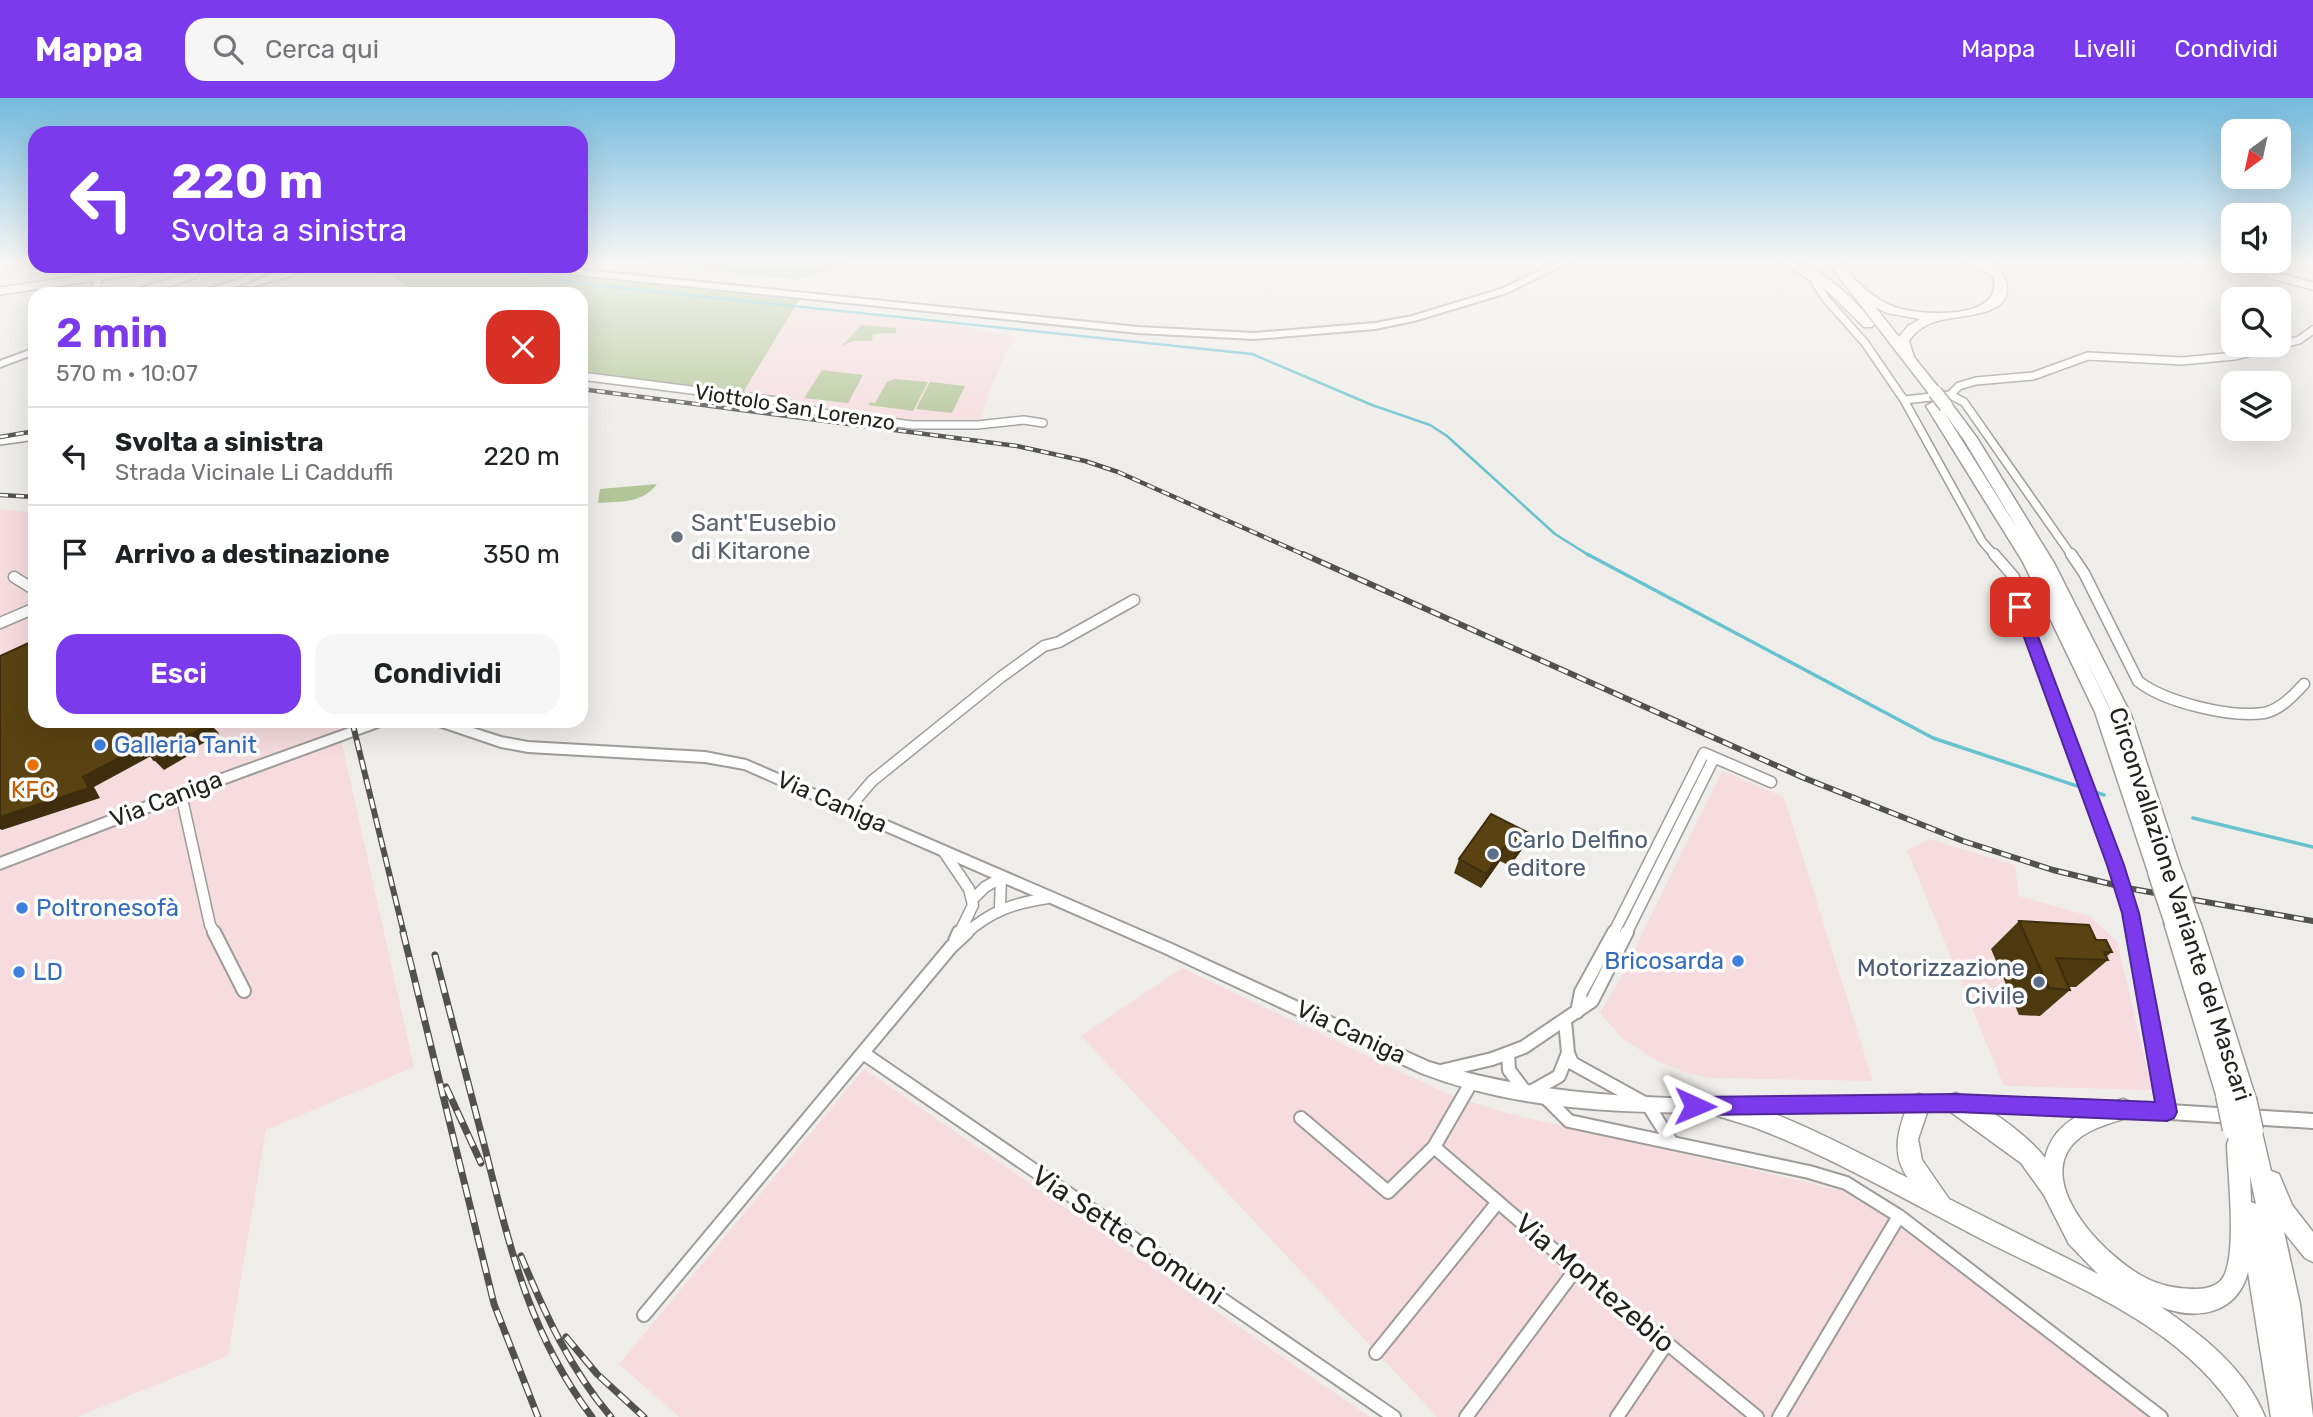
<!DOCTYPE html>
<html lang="it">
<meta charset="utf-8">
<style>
:root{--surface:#fff;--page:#f6f6f6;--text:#202124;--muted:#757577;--line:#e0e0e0;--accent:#7c3aed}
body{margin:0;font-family:Rubik,sans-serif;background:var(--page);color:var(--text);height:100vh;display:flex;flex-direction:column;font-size:26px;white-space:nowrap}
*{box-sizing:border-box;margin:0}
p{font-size:23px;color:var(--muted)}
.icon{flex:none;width:38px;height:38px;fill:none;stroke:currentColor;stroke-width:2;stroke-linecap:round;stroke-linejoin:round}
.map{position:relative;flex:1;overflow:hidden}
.panel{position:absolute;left:28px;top:189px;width:560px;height:441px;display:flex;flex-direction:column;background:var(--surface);border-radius:21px;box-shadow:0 7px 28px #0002}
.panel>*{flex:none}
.banner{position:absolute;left:28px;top:28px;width:560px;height:147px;border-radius:21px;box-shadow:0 7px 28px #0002;background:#7c3aed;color:#fff;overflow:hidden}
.needle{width:46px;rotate:213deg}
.tools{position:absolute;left:2221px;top:21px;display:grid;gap:14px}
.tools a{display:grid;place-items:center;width:70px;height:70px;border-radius:14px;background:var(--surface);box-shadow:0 7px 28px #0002;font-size:35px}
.pin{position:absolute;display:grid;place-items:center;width:60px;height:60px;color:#fff;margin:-30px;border-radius:14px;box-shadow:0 4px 10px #0006}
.me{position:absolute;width:77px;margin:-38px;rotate:91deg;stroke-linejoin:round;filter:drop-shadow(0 0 5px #0008)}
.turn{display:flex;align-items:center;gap:24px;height:147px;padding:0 28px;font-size:32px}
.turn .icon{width:91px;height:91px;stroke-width:2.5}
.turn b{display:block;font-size:49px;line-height:60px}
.round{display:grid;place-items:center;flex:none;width:74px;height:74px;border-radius:21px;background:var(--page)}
.headline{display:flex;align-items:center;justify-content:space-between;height:119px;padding:0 28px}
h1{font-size:42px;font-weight:600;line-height:52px;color:var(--accent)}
.primary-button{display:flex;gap:14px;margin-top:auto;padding:14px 28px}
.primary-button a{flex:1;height:80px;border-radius:21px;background:var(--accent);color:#fff;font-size:28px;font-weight:600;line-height:80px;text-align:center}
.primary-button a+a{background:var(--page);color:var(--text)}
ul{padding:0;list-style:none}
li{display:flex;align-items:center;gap:21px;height:98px;padding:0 28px;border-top:2px solid var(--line)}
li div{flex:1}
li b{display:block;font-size:26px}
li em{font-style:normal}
header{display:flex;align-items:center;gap:42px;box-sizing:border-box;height:98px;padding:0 35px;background:var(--accent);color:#fff}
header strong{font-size:33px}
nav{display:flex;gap:38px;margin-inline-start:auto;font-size:24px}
.search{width:490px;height:63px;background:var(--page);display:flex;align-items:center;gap:18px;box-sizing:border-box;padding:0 24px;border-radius:21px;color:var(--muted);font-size:26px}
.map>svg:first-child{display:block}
.commercial{fill:#f6dcdf}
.green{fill:#b3c698}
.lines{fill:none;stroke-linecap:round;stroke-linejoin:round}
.stream-far1{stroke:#67c2d0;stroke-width:2.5}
.stream{stroke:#67c2d0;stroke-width:3.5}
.street-far2-casing{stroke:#9e9c98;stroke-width:10}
.street-far1-casing{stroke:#9e9c98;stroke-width:13}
.street-casing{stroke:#9e9c98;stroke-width:16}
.secondary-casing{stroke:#9e9c98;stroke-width:4}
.highway-casing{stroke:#9e9c98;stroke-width:3}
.street-far2{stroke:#fff;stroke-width:7}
.street-far1{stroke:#fff;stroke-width:10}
.street{stroke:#fff;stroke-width:12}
.secondary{fill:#fff;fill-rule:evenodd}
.highway{fill:#fff;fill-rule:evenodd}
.rail-far2-casing{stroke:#51514e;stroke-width:4.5}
.rail-far1-casing{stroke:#51514e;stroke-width:6}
.rail-casing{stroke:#51514e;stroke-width:7}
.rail-far2{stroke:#fff;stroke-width:2.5;stroke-dasharray:8;stroke-linecap:butt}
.rail-far1{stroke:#fff;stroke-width:3.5;stroke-dasharray:10;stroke-linecap:butt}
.rail{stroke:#fff;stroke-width:4.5;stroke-dasharray:13;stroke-linecap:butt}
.highway-bridge-far2-casing{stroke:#9e9c98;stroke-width:16;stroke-linecap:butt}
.highway-bridge-far1-casing{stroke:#9e9c98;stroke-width:21;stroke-linecap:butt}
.highway-bridge-casing{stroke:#9e9c98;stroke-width:25;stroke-linecap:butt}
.highway-bridge-far2{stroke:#fff;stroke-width:13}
.highway-bridge-far1{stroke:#fff;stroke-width:18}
.highway-bridge{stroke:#fff;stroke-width:22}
.wall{fill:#4d390f}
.shaded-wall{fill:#3f2e0d}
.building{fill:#5a4212;stroke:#3f2e0d;stroke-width:2}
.route{fill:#7c3aed;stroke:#51269a;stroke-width:2}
.worship-dot{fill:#6b7280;stroke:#fff;stroke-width:2.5}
.shop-dot{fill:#3f7fe0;stroke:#fff;stroke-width:2.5}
.food-dot{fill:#e8710a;stroke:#fff;stroke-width:2.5}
.service-dot{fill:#5c6f8a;stroke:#fff;stroke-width:2.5}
.labels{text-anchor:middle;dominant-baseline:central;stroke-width:7;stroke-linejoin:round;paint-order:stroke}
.far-street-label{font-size:21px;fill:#222220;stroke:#fff}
.worship-label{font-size:24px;fill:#5b616d;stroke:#fff;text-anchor:start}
.shop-label{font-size:24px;fill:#366cbe;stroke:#fff;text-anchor:start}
.food-label{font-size:24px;fill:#c56008;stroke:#fff}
.street-label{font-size:24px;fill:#222220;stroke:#fff}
.service-label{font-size:24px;fill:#4e5e75;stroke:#fff;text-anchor:start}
.near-street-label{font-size:28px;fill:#222220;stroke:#fff}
</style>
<header>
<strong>Mappa</strong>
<div class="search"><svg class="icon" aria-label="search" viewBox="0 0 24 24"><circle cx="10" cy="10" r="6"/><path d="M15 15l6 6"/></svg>Cerca qui</div>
<nav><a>Mappa</a><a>Livelli</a><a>Condividi</a></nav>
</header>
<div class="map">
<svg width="2313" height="1319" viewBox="0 0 2313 1319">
<rect width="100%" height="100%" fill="#efede9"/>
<path class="commercial" d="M 795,209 L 982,230 L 982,233 L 1015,237 L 991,288 L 981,319 L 974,324 L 926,325 L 742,296 Z
M 0,411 L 35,415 L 35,623 L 337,623 L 414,969 L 266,1032 L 228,1258 L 77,1319 L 0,1319 Z
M 1722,673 L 1784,699 L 1873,983 L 1709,980 L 1687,975 L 1658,963 L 1624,942 L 1600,915 L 1619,883 Z
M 1929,741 L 2015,767 L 2019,798 L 2089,818 L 2117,843 L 2152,992 L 2004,988 L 1907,752 Z
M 1182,870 L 1450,997 L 1506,1015 L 1848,1094 L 1910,1134 L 2150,1319 L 1437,1319 L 1081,938 Z
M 864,971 L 1370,1319 L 679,1319 L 619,1266 Z"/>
<path class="green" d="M 623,162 L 859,162 L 797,182 Z
M 367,168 L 469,168 L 799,202 L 742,296 L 581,273 L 581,196 L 418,196 L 387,175 L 382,177 Z
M 861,227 L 896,230 L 896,235 L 873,236 L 872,243 L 853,243 L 842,248 Z
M 822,272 L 863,277 L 848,305 L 804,300 Z
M 895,281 L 928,284 L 913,313 L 868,307 L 870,304 L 875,305 L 887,284 Z
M 930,284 L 965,288 L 952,315 L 916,311 Z
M 657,386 C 642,406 621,403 598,405 L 600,391 Z"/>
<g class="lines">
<path class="stream-far1" d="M 469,168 L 602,188 L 1252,256 L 1372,307 L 1430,327 L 1447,338 L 1555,436 L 1590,458"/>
<path class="stream" d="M 1587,456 L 1933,640 L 2104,697
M 2193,720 L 2313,749"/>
<defs>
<path id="street-far2" d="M 2190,162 L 2242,169 L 2313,188
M 1815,184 L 1826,201 L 1865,245 L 1904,302 L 1982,443 L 1995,458
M 0,193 L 170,168
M 93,196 L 100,178
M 132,196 L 194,177 L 200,168
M 581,278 L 778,303 L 823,315 L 912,327 L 977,327 L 1024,322 L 1043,325
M 1950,297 L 1964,304 L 2072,458
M 1904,302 L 1950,297 L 1959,288 L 1976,283 L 2033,278 L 2088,258 L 2182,263 L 2235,258 L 2299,242 L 2313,232
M 0,343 L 35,338"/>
<path id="street-far1" d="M 1994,456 L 2014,479 L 2020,509 L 2116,767 L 2134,836
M 2071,456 L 2084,475 L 2138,583 C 2164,604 2230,620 2264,615 C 2280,612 2294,597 2304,586
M 14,479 L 35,492
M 0,525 L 35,510
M 181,696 L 210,827 L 215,836
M 848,711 L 872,683 L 1001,579 L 1044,548 L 1059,544 L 1134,502
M 944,754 L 969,791 L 973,807 L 959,836
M 972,802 L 985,789 L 1001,780 L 1000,809
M 965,836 C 991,813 1014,805 1048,800
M 1613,836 L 1704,655 L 1771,684
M 1626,836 L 1714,660"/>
<path id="street" d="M 214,834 L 244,893
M 2134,834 L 2167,1014
M 955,843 L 959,834
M 1577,914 L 1581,894 L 1614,834
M 1565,923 L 1568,955 L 1572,965 L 1648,1007 L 1672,1045
M 863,955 L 1394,1319
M 1508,955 L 1509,972 L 1527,996 L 1559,978 L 1568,955
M 1441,973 L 1492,961 L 1524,949 L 1592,903 L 1627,834
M 1471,985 L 1434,1049 L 1576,1171 L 1757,1319
M 1546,1000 L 1569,1023 L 1809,1074 L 1846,1085 L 1899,1118 L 2161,1319
M 1301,1020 L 1388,1094 L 1434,1049
M 644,1217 L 951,849 L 967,834
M 1376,1255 L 1498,1104
M 1466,1319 L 1576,1171
M 1617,1319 L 1667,1245
M 1779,1319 L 1899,1118"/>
<path id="secondary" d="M 1562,162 L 1573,162 L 1507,195 L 1414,223 L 1375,231 L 1254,241 L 1138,235 L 520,171 L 516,168 L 544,168 L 1138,229 L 1254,235 L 1375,225 L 1412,218 L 1501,191 Z
M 266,168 L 273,170 C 252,186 218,196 191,196 L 239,181 Z
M 299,168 L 310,168 L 293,177 L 251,189 L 244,187 L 271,177 L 271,173 L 289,172 Z
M 35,250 L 35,256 L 0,269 L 0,263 Z
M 369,623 L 388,623 L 386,626 L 185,700 L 0,771 L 0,760 L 177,692 Z
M 431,623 L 451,623 L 501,639 L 528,644 L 705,654 L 746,662 L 1172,846 L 1429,964 C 1524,994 1621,1000 1721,1001 L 1726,1003 L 1729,1008 L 1726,1013 L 1721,1015 C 1620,1015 1516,1012 1421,975 L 1162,854 L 744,671 L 705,664 L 528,654 L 501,649 L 433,626 Z
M 1956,998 L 2123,1004 L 2313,1016 L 2313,1030 L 2123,1018 L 1956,1012 L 1739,1015 L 1734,1013 L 1731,1008 L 1734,1003 L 1739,1001 Z"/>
<path id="highway" d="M 1777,162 C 1816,162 1851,197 1874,226 L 1872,229 L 1864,229 L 1825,191 Z
M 1826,162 L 1838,162 C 1853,180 1870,199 1892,208 C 1916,218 2007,224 1993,178 L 1962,162 L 1977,162 L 1986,167 L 1983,162 L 1995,162 C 2032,217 1975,215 1941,222 C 1928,225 1916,232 1909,243 L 1914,259 L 1942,294 L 1935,298 L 1930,297 ZM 1875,209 L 1887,215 L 1920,221 L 1908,228 L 1899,239 Z
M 1933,304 L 1940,308 L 1946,304 L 1951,305 L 1977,340 L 2054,465 L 2131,617 L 2183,777 L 2181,783 L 2174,785 L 2167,783 L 2165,777 L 2157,782 L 2150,780 L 2095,614 L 2023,464 L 1926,308 ZM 1944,314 L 1964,342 L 2019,433 ZM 2083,555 L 2113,617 L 2126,658 L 2111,614 Z
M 2174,817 L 2183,823 L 2191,818 L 2198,820 L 2201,826 L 2256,1001 L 2253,1008 L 2245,1011 L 2237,1008 L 2235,1003 L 2227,1007 L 2219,1004 L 2216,997 L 2164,825 L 2167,819 Z
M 1956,995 C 1984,1006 2027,1036 2045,1060 C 2054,1021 2089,1012 2123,1001 L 2131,1004 L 2134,1011 L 2131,1018 C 2113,1025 2092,1029 2077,1042 C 2029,1085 2111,1165 2150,1182 C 2166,1189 2180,1191 2197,1191 C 2206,1191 2219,1188 2224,1178 C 2237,1152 2228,1078 2227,1046 L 2230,1038 L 2242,1037 L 2244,1026 L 2252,1023 L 2260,1026 L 2271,1073 L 2279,1076 L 2292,1107 L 2313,1134 L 2313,1164 L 2305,1160 L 2284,1134 L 2300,1206 L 2313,1319 L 2271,1319 L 2248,1174 C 2237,1216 2197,1223 2161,1209 C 2202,1237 2246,1271 2265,1319 L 2239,1319 C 2184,1228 2075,1189 1985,1143 C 1911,1105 1838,1062 1761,1032 C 1744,1025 1727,1022 1710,1015 L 1707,1008 L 1710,1001 C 1739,990 1876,1064 1908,1080 C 1889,1054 1900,1026 1911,999 L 1919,996 L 1927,999 L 1930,1006 L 1918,1041 L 1922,1062 L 1949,1101 L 2098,1176 L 2069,1146 L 2044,1097 L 2021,1065 L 1948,1012 L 1945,1005 L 1948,998 ZM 2250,1078 L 2256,1106 L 2251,1104 Z"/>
</defs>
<use href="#street-far2" class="street-far2-casing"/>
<use href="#street-far1" class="street-far1-casing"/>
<use href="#street" class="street-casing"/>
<use href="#secondary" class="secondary-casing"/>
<use href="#highway" class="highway-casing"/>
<use href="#street-far2" class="street-far2"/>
<use href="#street-far1" class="street-far1"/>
<use href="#street" class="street"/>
<use href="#secondary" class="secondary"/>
<use href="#highway" class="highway"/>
<defs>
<path id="rail-far2" d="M 581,291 L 1017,348 L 1085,363 L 1118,374 L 1307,458
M 0,339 L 35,333
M 0,397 L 35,399"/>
<path id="rail-far1" d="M 1303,456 L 1804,680 L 1963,743 L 2053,772 L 2127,790 L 2313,823
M 352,623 L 404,836"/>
<path id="rail" d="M 403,834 L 494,1206 L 538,1319
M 435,857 C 452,923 469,988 486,1054 C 510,1151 530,1237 592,1319
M 446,989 L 481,1065
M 521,1158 C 545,1216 570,1271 611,1319
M 566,1239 L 597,1276 L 644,1319"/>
</defs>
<use href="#rail-far2" class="rail-far2-casing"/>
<use href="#rail-far1" class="rail-far1-casing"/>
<use href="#rail" class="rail-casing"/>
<use href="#rail-far2" class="rail-far2"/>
<use href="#rail-far1" class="rail-far1"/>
<use href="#rail" class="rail"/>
<defs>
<path id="highway-bridge-far2" d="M 1935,294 L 1946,308"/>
<path id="highway-bridge-far1" d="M 2157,774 L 2174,825
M 2174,777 L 2191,826"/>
<path id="highway-bridge" d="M 2227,997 L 2234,1031
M 2245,1001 L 2252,1033"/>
</defs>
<use href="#highway-bridge-far2" class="highway-bridge-far2-casing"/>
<use href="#highway-bridge-far1" class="highway-bridge-far1-casing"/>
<use href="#highway-bridge" class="highway-bridge-casing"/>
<use href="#highway-bridge-far2" class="highway-bridge-far2"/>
<use href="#highway-bridge-far1" class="highway-bridge-far1"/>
<use href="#highway-bridge" class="highway-bridge"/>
</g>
<path class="wall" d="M 1529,735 L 1523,750 L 1510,768 L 1500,763 L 1481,790 L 1454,775 L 1459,761 Z
M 2019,823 L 2096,842 L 2112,854 L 2106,859 L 2108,862 L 2076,889 L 2069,889 L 2070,892 L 2040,918 L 2019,917 L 1991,851 Z"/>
<path class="shaded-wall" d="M 183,623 L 185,623 L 194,635 L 208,624 L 218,634 L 219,637 L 190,652 L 193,655 L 164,672 L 154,662 L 180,642 Z
M 143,647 L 153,657 L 94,689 L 100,700 L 2,732 L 0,731 L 0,719 L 83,679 Z
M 1529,735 L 1523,750 L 1510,768 L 1516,754 Z
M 1505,748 L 1500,763 L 1481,790 L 1486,776 Z"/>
<path class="building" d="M 35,542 L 35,623 L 183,623 L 188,629 L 208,624 L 210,627 L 180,642 L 184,645 L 154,662 L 143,647 L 83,679 L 89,690 L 0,719 L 0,558 Z
M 1491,716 L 1529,735 L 1516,754 L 1505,748 L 1486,776 L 1459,761 Z
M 2019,823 L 2089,827 L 2096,842 L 2106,842 L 2112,854 L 2104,854 L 2108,862 L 2056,860 L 2070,892 L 2049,890 Z"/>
<linearGradient id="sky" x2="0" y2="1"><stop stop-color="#74bade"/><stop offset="0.47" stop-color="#f8f7f5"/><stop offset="1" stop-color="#f8f7f5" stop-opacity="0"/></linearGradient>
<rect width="2313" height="347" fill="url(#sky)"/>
<path class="route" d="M 2020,504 L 2027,509 L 2124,767 L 2139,815 L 2177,1014 L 2174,1020 L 2167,1023 L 1956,1014 L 1695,1017 L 1688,1014 L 1685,1008 L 1688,1001 L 1695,999 L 1956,996 L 2155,1004 L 2122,815 L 2107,767 L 2013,509 Z"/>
<circle class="worship-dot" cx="677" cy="439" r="7"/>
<g class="shop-dot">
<circle cx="100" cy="647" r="7"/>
<circle cx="22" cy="810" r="7"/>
<circle cx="1738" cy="863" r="7"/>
<circle cx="19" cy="874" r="7"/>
</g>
<circle class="food-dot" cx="33" cy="667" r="7"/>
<g class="service-dot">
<circle cx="1493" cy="756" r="7"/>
<circle cx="2039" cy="884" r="7"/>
</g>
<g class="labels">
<g class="far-street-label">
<text transform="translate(795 309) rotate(9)">Viottolo San Lorenzo</text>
</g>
<g class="worship-label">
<text x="691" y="425">Sant'Eusebio<tspan x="691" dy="28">di Kitarone</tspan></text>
</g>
<g class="shop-label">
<text x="114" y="647">Galleria Tanit</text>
<text x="36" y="810">Poltronesofà</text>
<text x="1724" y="863" text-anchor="end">Bricosarda</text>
<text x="33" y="874">LD</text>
</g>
<g class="food-label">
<text x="33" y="692">KFC</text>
</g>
<g class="street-label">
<text transform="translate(166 701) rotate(-21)">Via Caniga</text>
<text transform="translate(832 704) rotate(24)">Via Caniga</text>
<text transform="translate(2180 806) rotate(72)">Circonvallazione Variante del Mascari</text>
<text transform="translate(1351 934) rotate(25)">Via Caniga</text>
</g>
<g class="service-label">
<text x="1507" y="742">Carlo Delfino<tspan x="1507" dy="28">editore</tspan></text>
<text x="2025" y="870" text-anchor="end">Motorizzazione<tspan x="2025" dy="28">Civile</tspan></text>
</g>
<g class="near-street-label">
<text transform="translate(1128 1137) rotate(34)">Via Sette Comuni</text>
<text transform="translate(1595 1185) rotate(40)">Via Montezebio</text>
</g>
</g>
</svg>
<div class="tools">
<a><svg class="needle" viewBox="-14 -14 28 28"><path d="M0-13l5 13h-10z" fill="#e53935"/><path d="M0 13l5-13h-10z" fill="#757577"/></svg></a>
<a><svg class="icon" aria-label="sound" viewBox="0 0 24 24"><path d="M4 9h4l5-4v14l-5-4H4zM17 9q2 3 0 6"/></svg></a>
<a><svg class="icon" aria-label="search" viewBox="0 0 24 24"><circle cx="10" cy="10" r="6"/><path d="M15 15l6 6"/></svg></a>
<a><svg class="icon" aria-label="layers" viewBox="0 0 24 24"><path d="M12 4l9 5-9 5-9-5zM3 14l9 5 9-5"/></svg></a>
</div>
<div class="pin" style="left:2020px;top:509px;background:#d93025"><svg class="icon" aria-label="arrive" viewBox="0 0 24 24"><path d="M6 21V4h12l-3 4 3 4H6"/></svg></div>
<svg class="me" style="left:1695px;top:1008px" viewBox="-20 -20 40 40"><path d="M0-17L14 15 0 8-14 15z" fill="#7c3aed" stroke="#fff" stroke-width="4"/></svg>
<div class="banner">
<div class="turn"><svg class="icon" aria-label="left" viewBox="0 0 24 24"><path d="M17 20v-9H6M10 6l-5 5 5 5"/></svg><div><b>220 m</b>Svolta a sinistra</div></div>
</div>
<section class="panel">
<div class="headline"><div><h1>2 min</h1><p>570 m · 10:07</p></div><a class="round" style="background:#d93025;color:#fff"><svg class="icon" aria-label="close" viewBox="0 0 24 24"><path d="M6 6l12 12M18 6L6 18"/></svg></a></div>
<ul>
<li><svg class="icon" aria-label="left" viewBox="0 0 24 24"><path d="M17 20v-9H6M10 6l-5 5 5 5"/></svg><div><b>Svolta a sinistra</b><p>Strada Vicinale Li Cadduffi</p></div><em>220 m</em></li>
<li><svg class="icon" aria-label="arrive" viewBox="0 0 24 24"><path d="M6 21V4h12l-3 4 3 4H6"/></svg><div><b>Arrivo a destinazione</b></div><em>350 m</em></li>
</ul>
<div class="primary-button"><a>Esci</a><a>Condividi</a></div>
</section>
</div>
